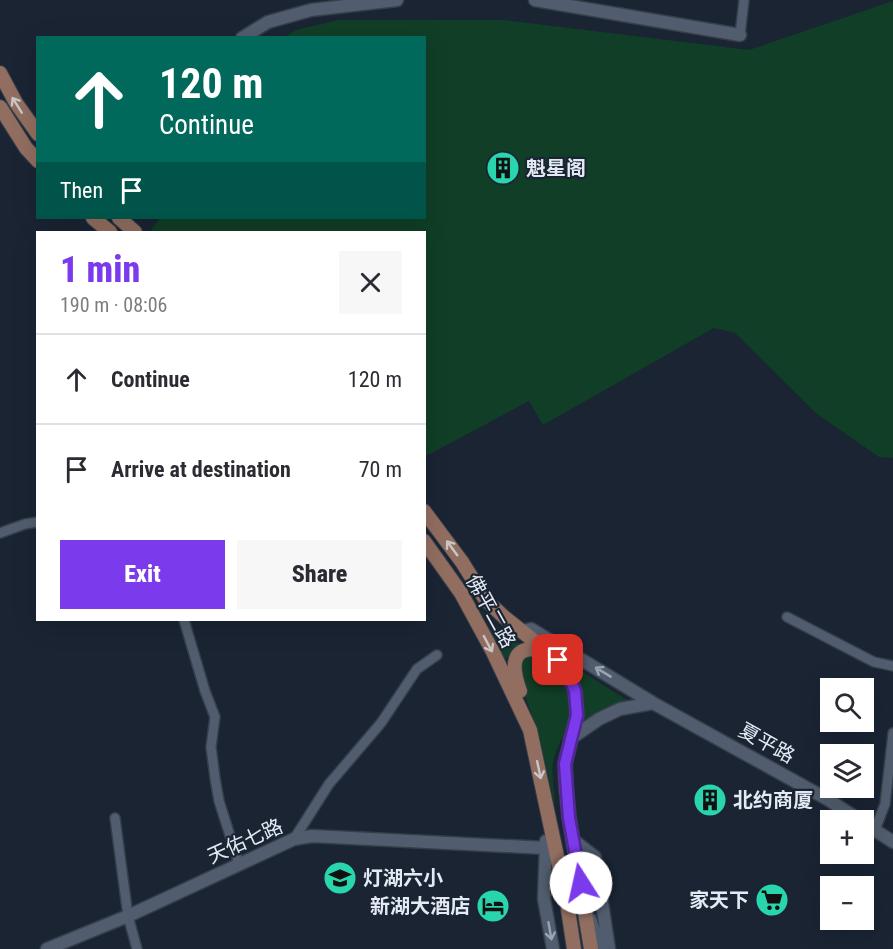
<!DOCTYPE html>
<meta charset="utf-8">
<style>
:root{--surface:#fff;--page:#f7f7f7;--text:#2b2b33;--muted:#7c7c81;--line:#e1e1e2;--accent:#7c3aed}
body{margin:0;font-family:"Roboto Condensed","Noto Sans SC",sans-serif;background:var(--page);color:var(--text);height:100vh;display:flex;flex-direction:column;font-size:22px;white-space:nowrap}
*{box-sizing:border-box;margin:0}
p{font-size:20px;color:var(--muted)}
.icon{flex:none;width:33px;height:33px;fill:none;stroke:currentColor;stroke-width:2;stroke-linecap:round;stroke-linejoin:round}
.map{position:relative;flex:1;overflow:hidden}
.panel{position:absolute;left:36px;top:231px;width:390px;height:390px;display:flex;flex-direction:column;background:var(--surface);border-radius:0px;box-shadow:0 6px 24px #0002}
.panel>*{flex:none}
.guide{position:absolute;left:36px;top:36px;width:390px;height:183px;border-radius:0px;box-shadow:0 6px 24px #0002;background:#00695c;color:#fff;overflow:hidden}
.tools{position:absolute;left:820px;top:678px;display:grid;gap:12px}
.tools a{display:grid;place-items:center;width:54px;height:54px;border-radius:0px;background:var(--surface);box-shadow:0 6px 24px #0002;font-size:30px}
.pin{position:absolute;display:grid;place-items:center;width:51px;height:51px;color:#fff;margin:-26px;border-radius:12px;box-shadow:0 3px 9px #0006}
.me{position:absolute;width:66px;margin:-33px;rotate:350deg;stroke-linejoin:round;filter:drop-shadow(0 0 4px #0008)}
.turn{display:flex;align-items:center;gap:21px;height:126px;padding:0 24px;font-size:27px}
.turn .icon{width:78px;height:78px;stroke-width:2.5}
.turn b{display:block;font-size:42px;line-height:51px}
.then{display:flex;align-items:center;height:57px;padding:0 24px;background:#0003;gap:12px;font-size:22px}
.round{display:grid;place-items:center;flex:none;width:63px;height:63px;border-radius:0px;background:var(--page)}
.overview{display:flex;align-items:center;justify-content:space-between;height:102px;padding:0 24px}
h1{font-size:36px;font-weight:800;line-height:45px;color:var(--accent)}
.cta{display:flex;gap:12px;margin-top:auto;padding:12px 24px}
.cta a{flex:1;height:69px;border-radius:0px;background:var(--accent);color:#fff;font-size:24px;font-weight:800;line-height:69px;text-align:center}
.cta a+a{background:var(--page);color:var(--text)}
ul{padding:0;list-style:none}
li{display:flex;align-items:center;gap:18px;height:90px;padding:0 24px;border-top:2px solid var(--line)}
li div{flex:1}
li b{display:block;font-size:22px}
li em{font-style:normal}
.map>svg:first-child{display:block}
.green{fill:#103e26}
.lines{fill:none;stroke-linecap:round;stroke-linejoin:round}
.street-casing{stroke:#363e4a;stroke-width:12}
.secondary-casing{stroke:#363e4a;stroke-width:15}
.primary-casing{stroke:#363e4a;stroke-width:16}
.street{stroke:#515d6e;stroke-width:9}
.secondary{stroke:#515d6e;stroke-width:12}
.primary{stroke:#916e60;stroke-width:14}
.oneway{stroke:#cac5c8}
.oneway2{stroke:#9aa4b1}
.route-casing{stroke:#51269a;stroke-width:15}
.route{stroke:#7c3aed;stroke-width:10}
.labels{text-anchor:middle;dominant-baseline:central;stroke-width:4.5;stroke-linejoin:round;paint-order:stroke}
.poi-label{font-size:20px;font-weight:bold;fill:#e3eaf4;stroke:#1a2433;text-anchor:start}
.street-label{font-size:20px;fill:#e3eaf4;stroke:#1a2433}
</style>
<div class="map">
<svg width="893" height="949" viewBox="0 0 893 949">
<rect width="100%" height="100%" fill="#1a2433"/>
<path class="green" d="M 893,1 L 893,458 L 879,457 L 817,414 L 735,333 L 714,328 L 543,425 L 529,401 L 428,455 L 424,453 L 424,232 L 154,232 L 151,230 L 160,218 L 424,218 L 424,38 L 284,37 L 296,30 L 338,20 L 503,20 L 749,50 Z
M 481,610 L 499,629 L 520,644 L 505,660 Z
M 542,654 C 564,675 578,690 568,722 C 565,734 558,745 554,757 C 550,772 555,792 555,807 L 539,734 L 516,672 L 523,656 Z
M 573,666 L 630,702 L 581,728 C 585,699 580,693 573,666 Z"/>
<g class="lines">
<defs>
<path id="street" d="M 740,35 L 744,0
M 0,533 L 25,524 L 38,522
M 787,617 L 874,662 L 893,666
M 184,620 L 205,691 L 215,717 L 211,747 L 215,778 L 219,801 L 239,864
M 115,818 L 128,916 L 137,949
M 875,830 L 885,804 L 893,733
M 294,839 L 329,784 L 381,723 L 417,669 L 437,655"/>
<path id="secondary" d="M 535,0 L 740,35
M 242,38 L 268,22 L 311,10 L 397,0
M 522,631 L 531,629 L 653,703 L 827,799 L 860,820
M 570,739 L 599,719 L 620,709 L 653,703
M 864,823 L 893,842
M 573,840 L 595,857 L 609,949
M 546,841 L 544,899 L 553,949
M 590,919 L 601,949
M 47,949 L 128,916 L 294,839 L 312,836 L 546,848"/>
<path id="primary" d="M 0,73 L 16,103 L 38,134
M 0,107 L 26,148 L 38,161
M 93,218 L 110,232
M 119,218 L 135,232
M 424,511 L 462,562 L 485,599 L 504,617 L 558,660 L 566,669 L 575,691 L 577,715 L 565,764 L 566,785 L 569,817 L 591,949
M 424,541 L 461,593 L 493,652 L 530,730 L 567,903 L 574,949
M 520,691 C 511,666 510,643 545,651"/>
</defs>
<use href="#street" class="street-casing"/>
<use href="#secondary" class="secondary-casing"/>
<use href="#primary" class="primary-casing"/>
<use href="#street" class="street"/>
<use href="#secondary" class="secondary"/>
<use href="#primary" class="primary"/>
</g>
<defs><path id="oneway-shaft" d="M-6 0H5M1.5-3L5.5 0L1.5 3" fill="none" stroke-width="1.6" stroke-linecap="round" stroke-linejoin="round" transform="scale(1.5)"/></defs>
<g class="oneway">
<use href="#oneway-shaft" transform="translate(17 105) rotate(-122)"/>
<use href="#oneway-shaft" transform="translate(452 548) rotate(-126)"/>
<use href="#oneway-shaft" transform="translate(488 644) rotate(62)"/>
<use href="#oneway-shaft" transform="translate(539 770) rotate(78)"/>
</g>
<g class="oneway2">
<use href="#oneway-shaft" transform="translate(603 672) rotate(-149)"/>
<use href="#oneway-shaft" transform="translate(550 931) rotate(80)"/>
</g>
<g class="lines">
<defs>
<path id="route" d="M 558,660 L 566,669 L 575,691 L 577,715 L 565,764 L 569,818 L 581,883"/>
</defs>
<use href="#route" class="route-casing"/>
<use href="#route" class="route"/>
</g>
<defs>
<symbol id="building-disc" viewBox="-11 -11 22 22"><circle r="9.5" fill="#28d5ad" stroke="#1a2433"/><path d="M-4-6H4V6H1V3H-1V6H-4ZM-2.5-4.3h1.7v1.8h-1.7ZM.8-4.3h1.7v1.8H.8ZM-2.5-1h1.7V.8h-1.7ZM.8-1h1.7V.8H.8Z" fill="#111"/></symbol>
<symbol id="school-disc" viewBox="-11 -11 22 22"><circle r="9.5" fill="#28d5ad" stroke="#1a2433"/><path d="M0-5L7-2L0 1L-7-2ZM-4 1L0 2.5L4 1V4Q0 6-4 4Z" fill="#111"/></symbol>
<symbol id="supermarket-disc" viewBox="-11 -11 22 22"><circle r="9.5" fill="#28d5ad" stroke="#1a2433"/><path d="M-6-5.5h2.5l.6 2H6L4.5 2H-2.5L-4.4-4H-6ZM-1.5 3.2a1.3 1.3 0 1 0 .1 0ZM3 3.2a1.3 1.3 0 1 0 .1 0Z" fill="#111"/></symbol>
<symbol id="hotel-disc" viewBox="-11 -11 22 22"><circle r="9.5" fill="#28d5ad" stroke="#1a2433"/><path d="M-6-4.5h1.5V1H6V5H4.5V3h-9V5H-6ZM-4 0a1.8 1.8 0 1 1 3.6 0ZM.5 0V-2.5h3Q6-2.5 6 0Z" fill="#111"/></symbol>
</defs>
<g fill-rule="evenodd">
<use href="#building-disc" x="484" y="149" width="38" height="38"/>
<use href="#building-disc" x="691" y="781" width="38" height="38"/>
<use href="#school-disc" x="321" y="859" width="38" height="38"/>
<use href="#supermarket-disc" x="753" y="881" width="38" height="38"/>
<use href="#hotel-disc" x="474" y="887" width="38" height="38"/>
</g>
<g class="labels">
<g class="poi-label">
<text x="526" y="168">魁星阁</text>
<text x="733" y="800">北约商厦</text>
<text x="363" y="878">灯湖六小</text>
<text x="749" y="900" text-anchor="end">家天下</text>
<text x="470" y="906" text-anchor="end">新湖大酒店</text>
</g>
<g class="street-label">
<text transform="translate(491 611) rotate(61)">佛平二路</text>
<text transform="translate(767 743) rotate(29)">夏平路</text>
<text transform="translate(245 841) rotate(-24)">天佑七路</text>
</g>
</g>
</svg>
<div class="tools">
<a><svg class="icon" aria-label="search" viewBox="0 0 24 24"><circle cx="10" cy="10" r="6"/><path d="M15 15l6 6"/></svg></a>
<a><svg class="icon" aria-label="layers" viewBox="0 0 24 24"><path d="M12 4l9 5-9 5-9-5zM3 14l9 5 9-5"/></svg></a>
<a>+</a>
<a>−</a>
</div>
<div class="pin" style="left:558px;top:660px;background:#d93025"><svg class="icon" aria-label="arrive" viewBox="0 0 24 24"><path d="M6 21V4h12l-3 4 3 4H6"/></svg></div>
<svg class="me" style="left:581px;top:883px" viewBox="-20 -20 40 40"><circle r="19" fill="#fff"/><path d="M0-13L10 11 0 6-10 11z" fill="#7c3aed"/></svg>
<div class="guide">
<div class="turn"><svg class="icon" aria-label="ahead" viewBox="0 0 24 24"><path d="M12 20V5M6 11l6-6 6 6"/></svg><div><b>120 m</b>Continue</div></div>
<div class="then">Then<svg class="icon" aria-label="arrive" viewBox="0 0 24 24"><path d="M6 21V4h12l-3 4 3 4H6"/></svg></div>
</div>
<section class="panel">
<div class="overview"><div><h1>1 min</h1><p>190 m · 08:06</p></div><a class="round"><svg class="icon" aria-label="close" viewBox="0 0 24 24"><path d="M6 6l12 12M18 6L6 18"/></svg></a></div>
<ul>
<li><svg class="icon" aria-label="ahead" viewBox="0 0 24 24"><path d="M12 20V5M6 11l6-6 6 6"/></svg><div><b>Continue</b></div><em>120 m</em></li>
<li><svg class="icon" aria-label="arrive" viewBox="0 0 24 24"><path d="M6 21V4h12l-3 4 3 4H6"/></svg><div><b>Arrive at destination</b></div><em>70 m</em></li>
</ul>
<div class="cta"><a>Exit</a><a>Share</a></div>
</section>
</div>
